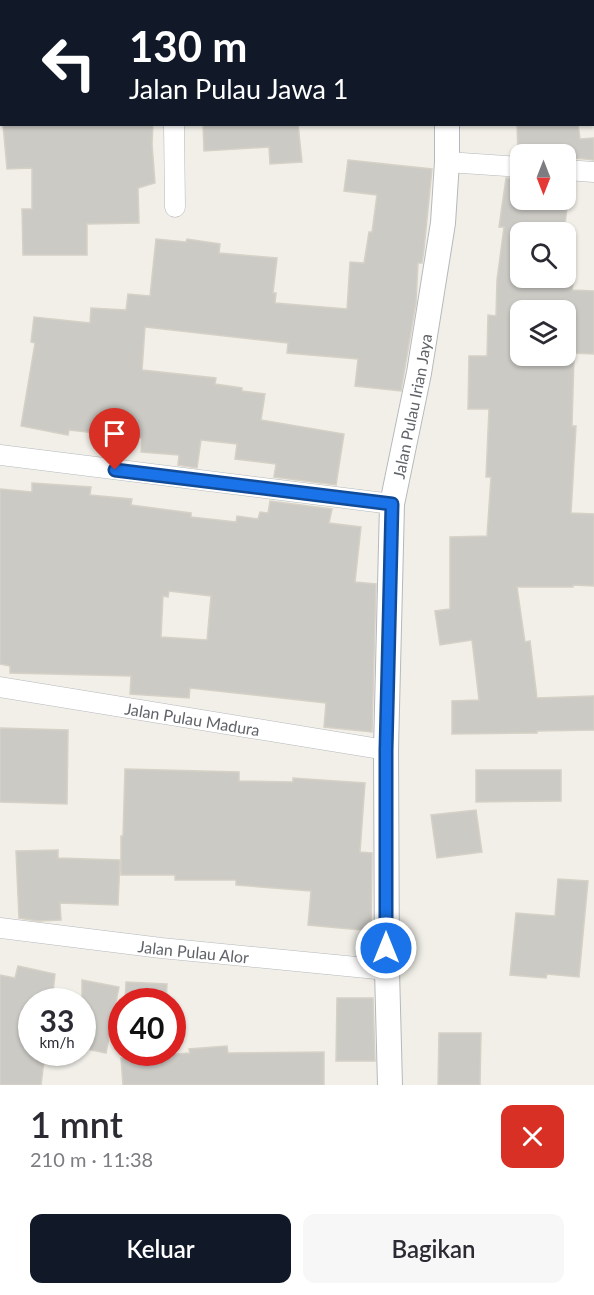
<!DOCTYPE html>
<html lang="id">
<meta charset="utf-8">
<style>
:root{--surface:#fff;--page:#f7f7f7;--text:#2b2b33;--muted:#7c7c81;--accent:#111827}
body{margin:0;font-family:Lato,sans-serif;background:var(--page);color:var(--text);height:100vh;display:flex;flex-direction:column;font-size:22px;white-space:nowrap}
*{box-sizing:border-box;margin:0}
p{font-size:20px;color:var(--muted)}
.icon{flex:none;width:33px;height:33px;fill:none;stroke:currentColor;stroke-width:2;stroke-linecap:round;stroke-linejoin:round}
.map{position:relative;height:1085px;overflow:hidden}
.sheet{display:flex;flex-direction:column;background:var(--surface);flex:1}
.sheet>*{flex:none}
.top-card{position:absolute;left:0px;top:0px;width:594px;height:126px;box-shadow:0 2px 4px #0004;background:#111827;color:#fff;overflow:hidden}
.needle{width:39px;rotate:180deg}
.tools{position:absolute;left:510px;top:144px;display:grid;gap:12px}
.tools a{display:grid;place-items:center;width:66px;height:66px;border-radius:12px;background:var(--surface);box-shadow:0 2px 4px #0004;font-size:30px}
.speed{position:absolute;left:18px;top:988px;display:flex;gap:12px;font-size:30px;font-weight:700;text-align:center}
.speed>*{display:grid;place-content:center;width:78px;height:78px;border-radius:50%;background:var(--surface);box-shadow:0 2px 4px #0004;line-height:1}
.speed small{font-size:15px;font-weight:400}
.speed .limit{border:9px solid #d22;background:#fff;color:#111}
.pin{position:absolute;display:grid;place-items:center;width:51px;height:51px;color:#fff;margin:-62px -26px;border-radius:50% 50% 50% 0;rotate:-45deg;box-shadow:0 0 6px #0007}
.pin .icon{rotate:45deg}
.me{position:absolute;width:66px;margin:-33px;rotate:0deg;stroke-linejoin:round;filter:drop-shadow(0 0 4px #0008)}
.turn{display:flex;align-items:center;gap:21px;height:126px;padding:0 30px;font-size:27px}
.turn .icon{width:78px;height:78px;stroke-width:2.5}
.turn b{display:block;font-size:42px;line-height:51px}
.round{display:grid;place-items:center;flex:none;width:63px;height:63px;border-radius:12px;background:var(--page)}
.overview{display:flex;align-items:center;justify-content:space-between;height:102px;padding:0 30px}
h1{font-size:36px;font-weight:600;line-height:45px}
.primary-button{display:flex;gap:12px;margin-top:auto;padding:12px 30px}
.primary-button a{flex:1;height:69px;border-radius:12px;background:var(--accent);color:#fff;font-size:24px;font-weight:600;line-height:69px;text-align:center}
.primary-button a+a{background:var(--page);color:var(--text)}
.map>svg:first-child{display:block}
.building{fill:#cccac5;stroke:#d6d1c6;stroke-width:1.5;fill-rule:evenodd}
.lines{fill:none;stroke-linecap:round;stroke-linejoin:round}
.minor-casing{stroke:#b5b8bc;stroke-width:21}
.tertiary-casing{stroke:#b5b8bc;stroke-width:26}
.minor{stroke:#fff;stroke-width:20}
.tertiary{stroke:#fff;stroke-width:24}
.route-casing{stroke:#114b97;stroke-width:15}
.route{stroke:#1a73e8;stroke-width:10}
.labels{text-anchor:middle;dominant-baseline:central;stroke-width:5;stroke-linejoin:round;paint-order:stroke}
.street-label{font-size:16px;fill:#5f6368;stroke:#fff}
</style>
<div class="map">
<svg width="594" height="1085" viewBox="0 0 594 1085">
<rect width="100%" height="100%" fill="#f1efe8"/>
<path class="building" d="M 3,124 L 153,124 L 152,144 L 155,183 L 138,188 L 139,223 L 87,224 L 87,255 L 23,255 L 22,209 L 32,209 L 32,168 L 7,169 Z
M 203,124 L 298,124 L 302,162 L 270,164 L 269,147 L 204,151 Z
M 517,124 L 578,124 L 580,139 L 594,138 L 594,160 L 566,157 L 566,154 L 518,154 Z
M 348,160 L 432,169 L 424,249 L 422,263 L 418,263 L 416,303 L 401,391 L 355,386 L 358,359 L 287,353 L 288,343 L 145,327 L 142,370 L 216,378 L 215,384 L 242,388 L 242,391 L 265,394 L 261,420 L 344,434 L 336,485 L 274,477 L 276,464 L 235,459 L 237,444 L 201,440 L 197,468 L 178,465 L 179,455 L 141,452 L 142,438 L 69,430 L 68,435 L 21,426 L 35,343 L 31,342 L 34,317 L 90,323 L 91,308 L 126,310 L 128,294 L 150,296 L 156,239 L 186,242 L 187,239 L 220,244 L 219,253 L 277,258 L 273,293 L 276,293 L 275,303 L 347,309 L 350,262 L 364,263 L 369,232 L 372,232 L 377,195 L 344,191 Z
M 506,178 L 520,179 L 520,200 L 568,200 L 564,232 L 520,229 L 520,278 L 574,278 L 572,290 L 594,291 L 594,354 L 571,353 L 573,310 L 520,310 L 520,356 L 574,356 L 572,426 L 576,426 L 571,513 L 594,514 L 594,586 L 573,585 L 573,587 L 517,587 L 525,642 L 530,641 L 537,698 L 594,696 L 594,730 L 537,731 L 537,733 L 452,734 L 452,701 L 479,700 L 472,640 L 440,645 L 435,611 L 450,609 L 450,537 L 487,536 L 491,477 L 486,477 L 489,409 L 468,409 L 469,356 L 487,356 L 488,315 L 496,316 L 497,280 L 504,227 L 499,227 Z
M 32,483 L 91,487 L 90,495 L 132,499 L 131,505 L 191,513 L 191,517 L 236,522 L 237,516 L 258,519 L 260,512 L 268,513 L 270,501 L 332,509 L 329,523 L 361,527 L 355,582 L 376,584 L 372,732 L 324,727 L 326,703 L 190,688 L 189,698 L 130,694 L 131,676 L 10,673 L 10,666 L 0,664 L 0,489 L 32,492 ZM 169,591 L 211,596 L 207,640 L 161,637 L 163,596 L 168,597 Z
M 0,728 L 68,730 L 67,804 L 0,802 Z
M 125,769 L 239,772 L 239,781 L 293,782 L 293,778 L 365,783 L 360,852 L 372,853 L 371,931 L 308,925 L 311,891 L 236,885 L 236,880 L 175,880 L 175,875 L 121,875 L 121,836 L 123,836 Z
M 476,770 L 561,770 L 561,801 L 476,802 Z
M 476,810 L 482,852 L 437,858 L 431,815 Z
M 58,850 L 58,858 L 120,860 L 118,905 L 60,903 L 61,920 L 38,921 L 19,918 L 16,851 Z
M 558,879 L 588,881 L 579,977 L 547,974 L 546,978 L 510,975 L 516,913 L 555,916 Z
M 18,966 L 55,974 L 52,1002 L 32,1002 L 32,1053 L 45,1053 L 41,1085 L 0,1085 L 0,975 L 15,978 Z
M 82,980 L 119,987 L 106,1053 L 82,1048 Z
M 126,982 L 167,984 L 166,1002 L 125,1002 Z
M 337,998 L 373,998 L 375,1061 L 336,1061 Z
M 439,1033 L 481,1033 L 480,1085 L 438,1085 Z
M 227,1046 L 228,1053 L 324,1052 L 324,1085 L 123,1085 L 121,1058 L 190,1053 L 189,1049 Z"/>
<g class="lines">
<defs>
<g id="minor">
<path d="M 169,0 L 169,2"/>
<path d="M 174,124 L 175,207"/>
<path d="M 447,162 L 520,167"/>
<path d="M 566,170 L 594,172"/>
<path d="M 0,455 L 392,504"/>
<path id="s1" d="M 0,687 L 386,750"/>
<path id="s2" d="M 0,928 L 161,948 L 387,970"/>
</g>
<g id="tertiary">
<path d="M 425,0 L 425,2"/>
<path id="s3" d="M 390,1085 L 387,970 L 386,750 L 392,504 L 419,373 L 443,223 L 447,162 L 447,124"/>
</g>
</defs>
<use href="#minor" class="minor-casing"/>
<use href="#tertiary" class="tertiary-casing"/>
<use href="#minor" class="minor"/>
<use href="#tertiary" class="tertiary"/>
</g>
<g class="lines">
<defs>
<path id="route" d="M 115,470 L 392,504 L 386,750 L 386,948"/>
</defs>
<use href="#route" class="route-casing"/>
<use href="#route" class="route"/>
</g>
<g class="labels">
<g class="street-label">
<text stroke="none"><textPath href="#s3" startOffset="681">Jalan Pulau Irian Jaya</textPath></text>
<text stroke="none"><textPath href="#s1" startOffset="195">Jalan Pulau Madura</textPath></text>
<text stroke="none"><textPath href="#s2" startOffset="195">Jalan Pulau Alor</textPath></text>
</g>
</g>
</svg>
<div class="tools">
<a><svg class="needle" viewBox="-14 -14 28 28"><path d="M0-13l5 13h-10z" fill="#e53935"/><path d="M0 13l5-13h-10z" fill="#7c7c81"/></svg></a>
<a><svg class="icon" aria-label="search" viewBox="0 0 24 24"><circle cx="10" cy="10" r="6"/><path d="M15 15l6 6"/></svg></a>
<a><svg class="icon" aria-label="layers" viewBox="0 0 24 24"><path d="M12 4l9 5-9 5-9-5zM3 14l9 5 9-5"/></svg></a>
</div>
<div class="speed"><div>33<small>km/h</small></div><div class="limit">40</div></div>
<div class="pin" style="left:115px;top:470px;background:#d93025"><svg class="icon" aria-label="arrive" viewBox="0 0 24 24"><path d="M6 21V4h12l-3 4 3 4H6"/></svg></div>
<svg class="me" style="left:386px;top:948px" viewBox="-20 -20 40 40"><circle r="17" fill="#1a73e8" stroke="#fff" stroke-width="3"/><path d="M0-11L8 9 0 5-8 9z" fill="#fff"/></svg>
<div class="top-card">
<div class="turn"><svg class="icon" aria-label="left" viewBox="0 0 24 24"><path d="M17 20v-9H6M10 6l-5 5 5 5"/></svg><div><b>130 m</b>Jalan Pulau Jawa 1</div></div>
</div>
</div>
<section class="sheet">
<div class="overview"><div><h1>1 mnt</h1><p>210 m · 11:38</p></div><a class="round" style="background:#d93025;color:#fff"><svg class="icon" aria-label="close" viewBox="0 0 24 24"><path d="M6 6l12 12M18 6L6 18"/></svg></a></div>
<div class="primary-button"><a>Keluar</a><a>Bagikan</a></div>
</section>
